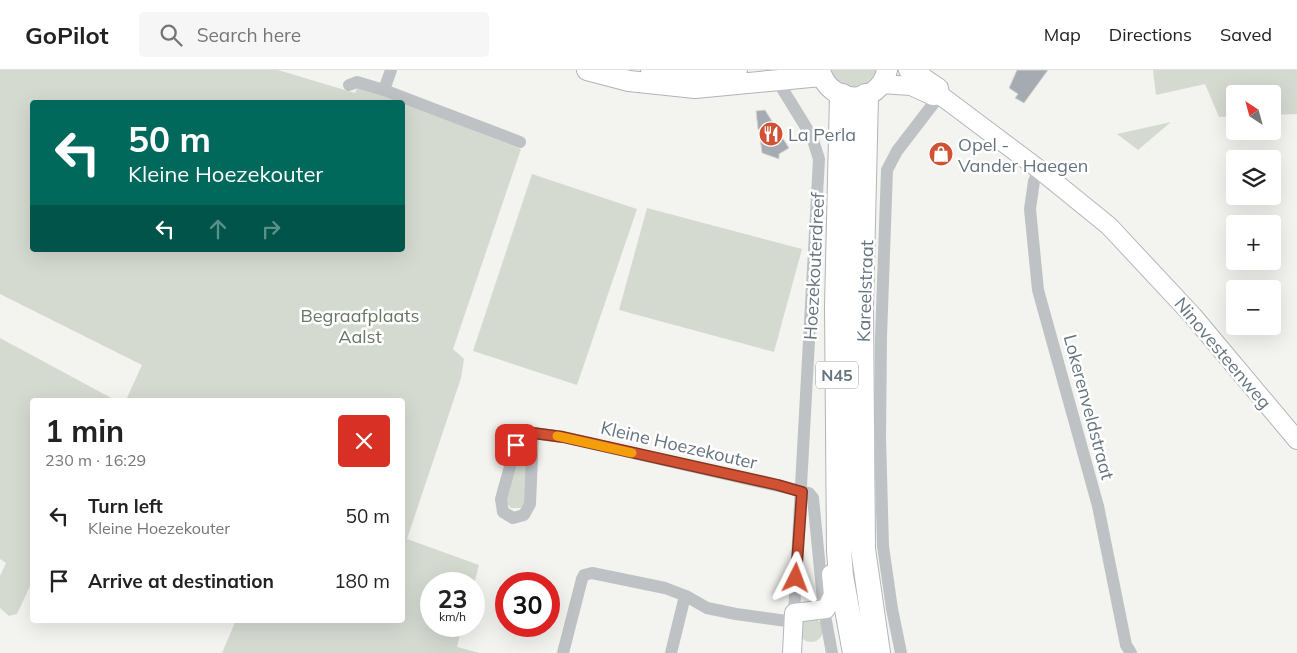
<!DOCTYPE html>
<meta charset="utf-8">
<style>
:root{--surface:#fff;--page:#f6f6f6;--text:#222;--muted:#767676;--line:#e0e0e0}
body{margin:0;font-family:Mulish,sans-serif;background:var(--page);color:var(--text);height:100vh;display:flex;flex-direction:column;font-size:19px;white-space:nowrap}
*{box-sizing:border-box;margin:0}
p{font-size:16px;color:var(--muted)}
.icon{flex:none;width:28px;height:28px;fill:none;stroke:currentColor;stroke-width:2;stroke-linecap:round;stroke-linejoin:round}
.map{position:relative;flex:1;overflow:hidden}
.details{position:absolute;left:30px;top:328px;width:375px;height:225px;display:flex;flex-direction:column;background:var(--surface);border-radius:5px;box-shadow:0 5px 20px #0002}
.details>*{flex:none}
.top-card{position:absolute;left:30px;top:30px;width:375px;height:152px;border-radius:5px;box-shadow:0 5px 20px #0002;background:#00695c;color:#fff;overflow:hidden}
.needle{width:32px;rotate:324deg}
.controls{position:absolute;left:1226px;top:15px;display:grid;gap:10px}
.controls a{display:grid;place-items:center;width:55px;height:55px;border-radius:5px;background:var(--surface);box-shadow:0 5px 20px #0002;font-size:25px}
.speed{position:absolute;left:420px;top:502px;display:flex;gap:10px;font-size:25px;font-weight:700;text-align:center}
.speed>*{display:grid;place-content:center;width:65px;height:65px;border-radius:50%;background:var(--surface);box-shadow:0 5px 20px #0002;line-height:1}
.speed small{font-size:12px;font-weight:400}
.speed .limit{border:8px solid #d22;background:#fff;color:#111}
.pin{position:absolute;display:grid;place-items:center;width:42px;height:42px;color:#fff;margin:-21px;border-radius:10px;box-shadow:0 2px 8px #0006}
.me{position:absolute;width:55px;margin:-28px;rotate:3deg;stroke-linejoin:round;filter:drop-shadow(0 0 4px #0008)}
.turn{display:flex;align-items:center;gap:18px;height:105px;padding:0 15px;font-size:22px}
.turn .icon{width:65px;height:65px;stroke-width:2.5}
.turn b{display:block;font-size:35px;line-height:42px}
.lanes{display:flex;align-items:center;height:48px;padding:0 15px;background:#0003;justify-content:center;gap:25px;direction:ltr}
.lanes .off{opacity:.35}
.round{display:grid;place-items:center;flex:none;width:52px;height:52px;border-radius:5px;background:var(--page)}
.headline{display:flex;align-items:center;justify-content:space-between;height:85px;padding:0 15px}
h1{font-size:30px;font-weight:700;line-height:38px}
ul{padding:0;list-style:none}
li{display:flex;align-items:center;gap:15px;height:65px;padding:0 15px}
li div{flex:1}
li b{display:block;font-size:19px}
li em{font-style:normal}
header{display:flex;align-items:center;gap:30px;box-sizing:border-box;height:70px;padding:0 25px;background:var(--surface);border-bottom:1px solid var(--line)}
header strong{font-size:24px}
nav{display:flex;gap:28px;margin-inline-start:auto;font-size:18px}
.search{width:350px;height:45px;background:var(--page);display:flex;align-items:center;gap:12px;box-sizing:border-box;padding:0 18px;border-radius:5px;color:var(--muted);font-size:19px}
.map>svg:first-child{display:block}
.green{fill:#d5dad1;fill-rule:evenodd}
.building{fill:#a5abb0;stroke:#d4d4d2}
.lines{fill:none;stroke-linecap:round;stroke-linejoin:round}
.secondary-casing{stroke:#b1b6b9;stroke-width:20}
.primary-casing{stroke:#b0b4b7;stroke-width:22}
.highway-casing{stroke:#b1b5b7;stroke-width:26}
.street{stroke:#bfc2c5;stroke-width:12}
.secondary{stroke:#fff;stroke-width:18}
.primary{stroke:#fff;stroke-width:20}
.highway{stroke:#fff;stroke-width:24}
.route-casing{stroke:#873521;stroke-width:12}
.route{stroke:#d05133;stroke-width:9}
.slow{stroke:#f59e0b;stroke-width:9}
.labels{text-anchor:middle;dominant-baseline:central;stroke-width:5;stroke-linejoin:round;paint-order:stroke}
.shield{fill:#fff;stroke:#939ea5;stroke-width:1}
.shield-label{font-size:16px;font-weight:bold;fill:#65747e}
.poi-label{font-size:18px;fill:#65747e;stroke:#fff;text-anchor:start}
.street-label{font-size:18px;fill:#65747e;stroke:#fff}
.park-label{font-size:18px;fill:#687663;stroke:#fff}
</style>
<header>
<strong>GoPilot</strong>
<div class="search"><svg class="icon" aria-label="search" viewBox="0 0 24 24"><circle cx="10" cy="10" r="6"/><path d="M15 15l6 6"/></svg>Search here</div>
<nav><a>Map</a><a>Directions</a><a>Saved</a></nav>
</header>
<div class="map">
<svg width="1297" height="583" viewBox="0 0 1297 583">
<rect width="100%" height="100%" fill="#f3f3f0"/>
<path class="green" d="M 0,0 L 278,0 L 355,23 L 358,15 L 521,79 L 453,279 L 464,289 L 461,308 L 407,469 L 479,495 L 474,514 L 431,514 L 431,556 L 462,556 L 457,577 L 480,583 L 222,583 L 236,550 L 402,550 L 402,330 L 126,330 L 142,295 L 0,224 ZM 32,32 L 402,32 L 402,180 L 32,180 Z
M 829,0 L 877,0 C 871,16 853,23 838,13 C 835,10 832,4 829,0 Z
M 1153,0 L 1297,0 L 1297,44 L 1273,45 L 1272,24 L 1235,24 L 1235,46 L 1219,47 L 1205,14 L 1156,25 Z
M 1171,52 L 1138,80 L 1117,64 Z
M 532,104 L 637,139 L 577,315 L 473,281 Z
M 647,138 L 802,179 L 774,282 L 619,240 Z
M 0,268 L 115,330 L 32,330 L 32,512 L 17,544 L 9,546 L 0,538 L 0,506 L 6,493 L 0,489 Z
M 527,375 L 526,434 L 520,438 L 511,438 L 505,431 L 521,379 Z
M799 560a12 12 0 1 1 24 0a12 12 0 1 1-24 0Z"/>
<path class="building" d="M 1017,0 L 1048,0 L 1024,33 L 1015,28 L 1018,24 L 1009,18 Z
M 765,40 L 789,78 L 779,84 L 779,89 L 762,83 L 760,68 L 763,66 L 758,59 L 756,41 Z"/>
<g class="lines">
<defs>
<path id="secondary" d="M 908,0 L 917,3 L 939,18 L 940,24
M 881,14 L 911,16 L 933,26 L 940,25 L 1040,100 L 1109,156 L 1193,246 L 1297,370
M 792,583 L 794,543 L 826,539 L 833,525 L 831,504"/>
<path id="primary" d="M 587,0 L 629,11 L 695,18 L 821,6
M 651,0 L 689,3 L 737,0
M 820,0 C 829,36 880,37 887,0"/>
<path id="highway" d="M 842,26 L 837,236 L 839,481 L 841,506 L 855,583
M 866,26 L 861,236 L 863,479 L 878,583"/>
</defs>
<use href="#secondary" class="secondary-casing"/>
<use href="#primary" class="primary-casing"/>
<use href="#highway" class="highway-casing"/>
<path class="street" d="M 777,10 L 812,67 L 819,89 L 794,543
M 349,15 L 357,12 L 384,20 L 520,72
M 384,20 L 391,0
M 1040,100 L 1034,111 L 1030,139 L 1038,220 L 1098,436 L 1126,575 L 1131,583
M 533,363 L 530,434 L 524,445 L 513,448 L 503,442 L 501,429 L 516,375 L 533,363 L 563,367 L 809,423 L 813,428 L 824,540 L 832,583
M 563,583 L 582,509 L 584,505 L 592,503 L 665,518 L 686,526 L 707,538 L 736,544 L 794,552
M 671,583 L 685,526
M 901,583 L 892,539 L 883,476 L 880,368 L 881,267 L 887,100 L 897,81 L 940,25"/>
<use href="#secondary" class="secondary"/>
<use href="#primary" class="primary"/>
<use href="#highway" class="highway"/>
</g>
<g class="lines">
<defs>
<path id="route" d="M 516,375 L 533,363 L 563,367 L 778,415 L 802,422 L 796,508"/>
</defs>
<use href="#route" class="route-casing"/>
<use href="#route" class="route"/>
<path class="slow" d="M 557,366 L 632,383"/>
</g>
<defs>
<symbol id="restaurant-disc" viewBox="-11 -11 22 22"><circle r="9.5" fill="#d05133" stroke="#fff"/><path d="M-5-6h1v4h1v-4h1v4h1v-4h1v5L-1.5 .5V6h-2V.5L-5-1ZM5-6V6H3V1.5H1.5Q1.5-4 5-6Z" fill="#fff"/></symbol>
<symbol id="shop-disc" viewBox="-11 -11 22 22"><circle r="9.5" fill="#d05133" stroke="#fff"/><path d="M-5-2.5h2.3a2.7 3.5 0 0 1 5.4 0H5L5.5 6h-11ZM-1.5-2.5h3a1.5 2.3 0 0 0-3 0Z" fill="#fff"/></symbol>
</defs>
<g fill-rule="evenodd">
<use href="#restaurant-disc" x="757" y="50" width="28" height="28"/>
<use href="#shop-disc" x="927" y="70" width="28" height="28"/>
</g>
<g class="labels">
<rect class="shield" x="816" y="291.5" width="42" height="27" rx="4"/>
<g class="shield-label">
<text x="837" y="305">N45</text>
</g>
<g class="poi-label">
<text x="788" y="64">La Perla</text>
<text x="958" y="74">Opel -<tspan x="958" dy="21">Vander Haegen</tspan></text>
</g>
<g class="street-label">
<text transform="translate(814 196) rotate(-87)">Hoezekouterdreef</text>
<text transform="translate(865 221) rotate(-88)">Kareelstraat</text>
<text transform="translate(1223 283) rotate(50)">Ninovesteenweg</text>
<text transform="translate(1089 337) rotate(75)">Lokerenveldstraat</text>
<text transform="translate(679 375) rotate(13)">Kleine Hoezekouter</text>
</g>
<g class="park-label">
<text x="360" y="245">Begraafplaats<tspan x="360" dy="21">Aalst</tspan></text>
</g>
</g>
</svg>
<div class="controls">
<a><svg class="needle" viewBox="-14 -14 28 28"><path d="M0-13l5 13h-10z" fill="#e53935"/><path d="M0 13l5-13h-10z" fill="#767676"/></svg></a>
<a><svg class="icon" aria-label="layers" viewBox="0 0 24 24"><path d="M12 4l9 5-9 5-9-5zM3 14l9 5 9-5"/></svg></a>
<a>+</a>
<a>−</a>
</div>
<div class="speed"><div>23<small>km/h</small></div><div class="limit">30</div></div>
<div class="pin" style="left:516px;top:375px;background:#d93025"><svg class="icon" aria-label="arrive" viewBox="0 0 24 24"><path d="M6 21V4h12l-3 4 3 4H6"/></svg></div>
<svg class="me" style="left:796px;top:508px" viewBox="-20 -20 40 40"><path d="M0-17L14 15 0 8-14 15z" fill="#d05133" stroke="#fff" stroke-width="4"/></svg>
<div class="top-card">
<div class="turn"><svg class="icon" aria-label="left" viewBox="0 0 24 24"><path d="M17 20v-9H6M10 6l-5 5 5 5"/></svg><div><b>50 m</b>Kleine Hoezekouter</div></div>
<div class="lanes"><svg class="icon" aria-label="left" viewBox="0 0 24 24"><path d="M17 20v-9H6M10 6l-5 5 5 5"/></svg><svg class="icon off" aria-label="ahead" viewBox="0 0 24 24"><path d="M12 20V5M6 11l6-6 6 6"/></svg><svg class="icon off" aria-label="right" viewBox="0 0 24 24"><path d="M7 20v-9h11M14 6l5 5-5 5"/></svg></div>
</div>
<section class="details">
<div class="headline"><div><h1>1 min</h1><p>230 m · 16:29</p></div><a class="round" style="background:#d93025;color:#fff"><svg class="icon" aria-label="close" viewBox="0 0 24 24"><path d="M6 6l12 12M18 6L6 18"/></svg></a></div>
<ul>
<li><svg class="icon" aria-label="left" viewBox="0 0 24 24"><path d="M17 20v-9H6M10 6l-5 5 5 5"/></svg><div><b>Turn left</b><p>Kleine Hoezekouter</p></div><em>50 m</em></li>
<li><svg class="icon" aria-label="arrive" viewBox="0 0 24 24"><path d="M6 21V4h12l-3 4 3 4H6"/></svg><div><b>Arrive at destination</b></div><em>180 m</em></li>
</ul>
</section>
</div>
